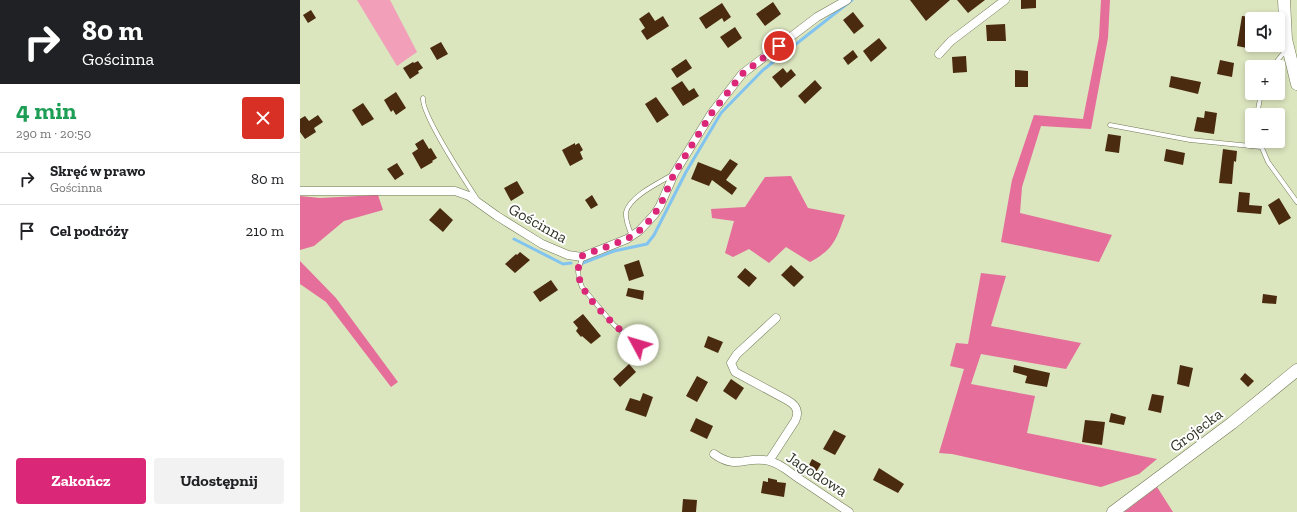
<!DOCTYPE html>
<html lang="pl">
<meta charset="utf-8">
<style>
:root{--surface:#fff;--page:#f2f2f2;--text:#202124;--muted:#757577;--line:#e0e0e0;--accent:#db2777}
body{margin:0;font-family:"Zilla Slab",serif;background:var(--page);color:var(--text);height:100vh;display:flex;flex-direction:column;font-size:15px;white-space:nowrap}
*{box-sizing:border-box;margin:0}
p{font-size:13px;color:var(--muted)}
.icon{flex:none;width:22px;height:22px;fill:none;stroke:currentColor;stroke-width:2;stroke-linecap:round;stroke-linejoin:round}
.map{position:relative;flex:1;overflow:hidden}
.drawer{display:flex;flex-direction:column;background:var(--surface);width:300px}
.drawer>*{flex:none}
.guide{background:#202124;color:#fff;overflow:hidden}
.buttons{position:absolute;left:945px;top:12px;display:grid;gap:8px}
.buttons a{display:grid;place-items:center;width:40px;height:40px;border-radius:4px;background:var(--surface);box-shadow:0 2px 6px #0003;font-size:20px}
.pin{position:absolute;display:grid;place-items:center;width:34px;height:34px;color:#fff;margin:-17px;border:2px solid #fff;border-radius:50%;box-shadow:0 1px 4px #0007}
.me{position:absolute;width:44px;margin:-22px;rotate:309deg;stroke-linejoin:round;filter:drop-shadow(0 0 3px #0008)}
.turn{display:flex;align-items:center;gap:14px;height:84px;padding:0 16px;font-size:18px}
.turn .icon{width:52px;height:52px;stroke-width:2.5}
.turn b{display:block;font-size:28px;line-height:34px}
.round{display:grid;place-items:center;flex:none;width:42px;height:42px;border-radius:4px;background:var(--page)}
.overview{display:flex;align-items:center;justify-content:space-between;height:68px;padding:0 16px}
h1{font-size:24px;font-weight:700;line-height:30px;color:#1e9e55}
.primary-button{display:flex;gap:8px;margin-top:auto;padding:8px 16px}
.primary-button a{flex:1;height:46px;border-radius:4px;background:var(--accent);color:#fff;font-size:16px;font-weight:700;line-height:46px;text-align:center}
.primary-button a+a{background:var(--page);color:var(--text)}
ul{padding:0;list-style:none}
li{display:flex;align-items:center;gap:12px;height:52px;padding:0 16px;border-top:1px solid var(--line)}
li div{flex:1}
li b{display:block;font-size:15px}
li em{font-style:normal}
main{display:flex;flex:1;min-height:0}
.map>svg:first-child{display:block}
.green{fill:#f29fba}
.forest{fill:#e56e9a}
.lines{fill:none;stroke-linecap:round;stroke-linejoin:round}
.stream{stroke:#82c4f0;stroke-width:3}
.building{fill:#4a2b10}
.lane-casing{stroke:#717957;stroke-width:5}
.street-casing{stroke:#717957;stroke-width:9}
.secondary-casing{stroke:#717957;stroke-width:13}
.lane{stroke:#fff;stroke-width:4}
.street{stroke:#fff;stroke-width:8}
.secondary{stroke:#fff;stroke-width:12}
.route{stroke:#db2777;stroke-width:7;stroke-dasharray:0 12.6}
.labels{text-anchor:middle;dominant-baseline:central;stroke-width:4;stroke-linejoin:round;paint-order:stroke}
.street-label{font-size:16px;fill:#313526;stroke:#fff}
</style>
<main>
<section class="drawer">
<div class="guide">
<div class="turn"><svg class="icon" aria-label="right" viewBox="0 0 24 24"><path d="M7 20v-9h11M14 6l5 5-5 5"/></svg><div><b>80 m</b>Gościnna</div></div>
</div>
<div class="overview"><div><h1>4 min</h1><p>290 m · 20:50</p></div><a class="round" style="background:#d93025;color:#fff"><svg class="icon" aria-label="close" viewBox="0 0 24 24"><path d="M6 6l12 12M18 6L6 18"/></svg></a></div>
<ul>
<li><svg class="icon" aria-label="right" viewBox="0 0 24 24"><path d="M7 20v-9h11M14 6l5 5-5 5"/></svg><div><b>Skręć w prawo</b><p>Gościnna</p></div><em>80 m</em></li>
<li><svg class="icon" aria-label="arrive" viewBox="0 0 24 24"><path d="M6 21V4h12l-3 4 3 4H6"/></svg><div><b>Cel podróży</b></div><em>210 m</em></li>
</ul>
<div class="primary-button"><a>Zakończ</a><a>Udostępnij</a></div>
</section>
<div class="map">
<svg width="997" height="512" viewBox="0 0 997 512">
<rect width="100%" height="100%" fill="#dbe5be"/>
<path class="green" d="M 57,0 L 90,0 L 117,52 L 97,66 Z"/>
<path class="forest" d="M 801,0 L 810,0 L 808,38 L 791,129 L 741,126 L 722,187 L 720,213 L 812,235 L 799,262 L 701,242 L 712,180 L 734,115 L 783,119 L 799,37 Z
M 491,176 L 508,208 L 545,215 C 536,240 534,249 510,262 L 486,247 L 469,263 L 449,249 L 433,257 L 425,253 L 434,221 L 412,218 L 411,209 L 445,207 L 465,177 Z
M 78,195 L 83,210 L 44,221 L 14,246 L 0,250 L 0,196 L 20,198 Z
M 0,261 L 36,298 L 98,382 L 91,387 L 26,302 L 0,284 Z
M 681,273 L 706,276 L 691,326 L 781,343 L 766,369 L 681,354 L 671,384 L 735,396 L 727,433 L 857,459 L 839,474 L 801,487 L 652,454 L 639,453 L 664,369 L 650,366 L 656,343 L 668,344 Z
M 857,487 L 873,512 L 824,512 Z"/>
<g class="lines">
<path class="stream" d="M 214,239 L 263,264 L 271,263
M 283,263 L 314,251 L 347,244 L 354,235 L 386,172 L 421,113 L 463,70 L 552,0"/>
</g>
<path class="building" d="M 610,0 L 650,0 L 626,21 Z
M 657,0 L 685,0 L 668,13 Z
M 721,0 L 736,0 L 736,8 L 721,9 Z
M 473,2 L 481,14 L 465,26 L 456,14 Z
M 422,3 L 431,17 L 424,22 L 422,18 L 406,29 L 399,18 Z
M 11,10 L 16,18 L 8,23 L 3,15 Z
M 349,12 L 355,21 L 363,16 L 369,26 L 347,40 L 341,31 L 345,28 L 339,19 Z
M 553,12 L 564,26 L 554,34 L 543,20 Z
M 942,16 L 952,17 L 947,48 L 937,46 Z
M 705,24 L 706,41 L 687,41 L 686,25 Z
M 435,27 L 442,38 L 428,48 L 420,37 Z
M 579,38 L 587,48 L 571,62 L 563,51 Z
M 141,42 L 148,54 L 137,60 L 130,48 Z
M 553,50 L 558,57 L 548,65 L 543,58 Z
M 666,56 L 667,72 L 653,73 L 652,57 Z
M 386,59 L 392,68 L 377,78 L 371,69 Z
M 920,60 L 934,63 L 932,77 L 917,74 Z
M 118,61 L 123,68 L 118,71 L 119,73 L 110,79 L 103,68 L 113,62 L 114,63 Z
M 483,68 L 487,73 L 491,69 L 496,75 L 481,88 L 472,77 Z
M 715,70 L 728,71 L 728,87 L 715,87 Z
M 871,76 L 901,82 L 898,94 L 869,87 Z
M 515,80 L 522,88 L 505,104 L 498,96 Z
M 382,81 L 389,91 L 394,88 L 399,96 L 383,106 L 371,88 Z
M 96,92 L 106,108 L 96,115 L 93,110 L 91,112 L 84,100 Z
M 356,97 L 369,115 L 357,123 L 345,104 Z
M 63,103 L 74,119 L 62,126 L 52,110 Z
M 905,111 L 917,113 L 914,134 L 894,131 L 897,117 L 904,118 Z
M 18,115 L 23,122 L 14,128 L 16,132 L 5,139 L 0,132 L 0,119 L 5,116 L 9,121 Z
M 808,134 L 821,136 L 819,153 L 805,151 Z
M 123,139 L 129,149 L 131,148 L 137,158 L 132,161 L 133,162 L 121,169 L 112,153 L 118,149 L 115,144 Z
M 275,143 L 275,145 L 279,143 L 283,150 L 280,152 L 283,159 L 270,166 L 262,150 Z
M 866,149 L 885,153 L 883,165 L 864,161 Z
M 923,149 L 937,151 L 936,162 L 934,161 L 932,184 L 919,183 Z
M 430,159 L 438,164 L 426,180 L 437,188 L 432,195 L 412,180 L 409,186 L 391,179 L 398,162 L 421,171 Z
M 97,163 L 104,174 L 95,180 L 87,169 Z
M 217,181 L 224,193 L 211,201 L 204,188 Z
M 939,192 L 950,193 L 949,205 L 962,206 L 961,214 L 937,212 Z
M 292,195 L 298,205 L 291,209 L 285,200 Z
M 979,198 L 991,218 L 979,225 L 968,205 Z
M 140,208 L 153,220 L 143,232 L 129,220 Z
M 220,252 L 230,260 L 215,273 L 205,264 L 216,254 L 217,255 Z
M 339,260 L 344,276 L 329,281 L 324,265 Z
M 491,265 L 504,277 L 494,287 L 481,275 Z
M 445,268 L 457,278 L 449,287 L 437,277 Z
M 251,280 L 258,290 L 240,302 L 233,292 Z
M 328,288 L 344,291 L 343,300 L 326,296 Z
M 963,294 L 977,296 L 976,304 L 962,303 Z
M 283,314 L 301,336 L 291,344 L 282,336 L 281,337 L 276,331 L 278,328 L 273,322 Z
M 408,336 L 423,342 L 418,353 L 404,347 Z
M 329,364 L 336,372 L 320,387 L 313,379 Z
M 714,365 L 750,373 L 747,387 L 725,383 L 727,376 L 713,372 Z
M 880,365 L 893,368 L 889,387 L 877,384 Z
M 945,373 L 954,381 L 948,387 L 940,379 Z
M 397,376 L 408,382 L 397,402 L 386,396 Z
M 431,379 L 444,388 L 436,400 L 423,391 Z
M 343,393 L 353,397 L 346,417 L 325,410 L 330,398 L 340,401 Z
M 852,394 L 864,396 L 861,413 L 848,410 Z
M 811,413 L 826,417 L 824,425 L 809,422 Z
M 396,418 L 413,426 L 407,439 L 390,431 Z
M 785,420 L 805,422 L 802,445 L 782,442 Z
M 534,430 L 546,436 L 535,455 L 523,449 Z
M 512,459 L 521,464 L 515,474 L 507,469 Z
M 579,468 L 604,484 L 598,493 L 573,480 Z
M 468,478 L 477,480 L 477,482 L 486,483 L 484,497 L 461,493 L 463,481 L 468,482 Z
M 383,499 L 397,500 L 396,512 L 382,512 Z"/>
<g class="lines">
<defs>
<path id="lane" d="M 972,67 L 986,50
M 123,98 C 121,114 166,182 177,199
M 957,115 L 961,93
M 810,125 L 890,140 L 961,147
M 959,141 L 968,162 L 997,202
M 332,236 C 329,229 325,220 326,212 C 330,196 359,183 372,175
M 282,258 L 278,271 L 279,279 L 282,287 L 314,325 L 338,345"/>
<path id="street" d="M 639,54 L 651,41 L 705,0
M 0,191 L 155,191 L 169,196 L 197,216 L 242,244 L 268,255 L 282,257 L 327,239 L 339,231 L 354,215 L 360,206 L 374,174 L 411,114 L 442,74 L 517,17 L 547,0
M 414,454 C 438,471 446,455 469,461 C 480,463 489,472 498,478 C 515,489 532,501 549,512
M 469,461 L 495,421 C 500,411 496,405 487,400 L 435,372 L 431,363 L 437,354 L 476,318"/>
<path id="secondary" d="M 984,0 L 986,39 L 997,84
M 813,512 L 932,423 L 997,370"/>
</defs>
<use href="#lane" class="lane-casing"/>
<use href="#street" class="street-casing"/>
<use href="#secondary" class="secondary-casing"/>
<use href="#lane" class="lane"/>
<use href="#street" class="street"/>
<use href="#secondary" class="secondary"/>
</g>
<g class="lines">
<path class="route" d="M 338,345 C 321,331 283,299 279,277 C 277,270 279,263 282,256 L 327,239 L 339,231 L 350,220 L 360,206 L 374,174 L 411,114 L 442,74 L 479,46"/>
</g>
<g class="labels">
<g class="street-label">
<text transform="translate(238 223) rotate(29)">Gościnna</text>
<text transform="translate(896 430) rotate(-37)">Grojecka</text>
<text transform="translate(517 474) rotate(33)">Jagodowa</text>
</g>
</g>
</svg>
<div class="buttons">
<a><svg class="icon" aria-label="sound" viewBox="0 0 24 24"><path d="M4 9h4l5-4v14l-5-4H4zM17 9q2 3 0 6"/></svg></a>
<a>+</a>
<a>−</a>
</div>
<div class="pin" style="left:479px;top:46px;background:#d93025"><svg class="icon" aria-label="arrive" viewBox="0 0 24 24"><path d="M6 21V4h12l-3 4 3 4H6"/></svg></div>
<svg class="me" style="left:338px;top:345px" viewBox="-20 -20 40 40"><circle r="19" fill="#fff"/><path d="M0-13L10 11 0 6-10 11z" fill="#db2777"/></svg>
</div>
</main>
